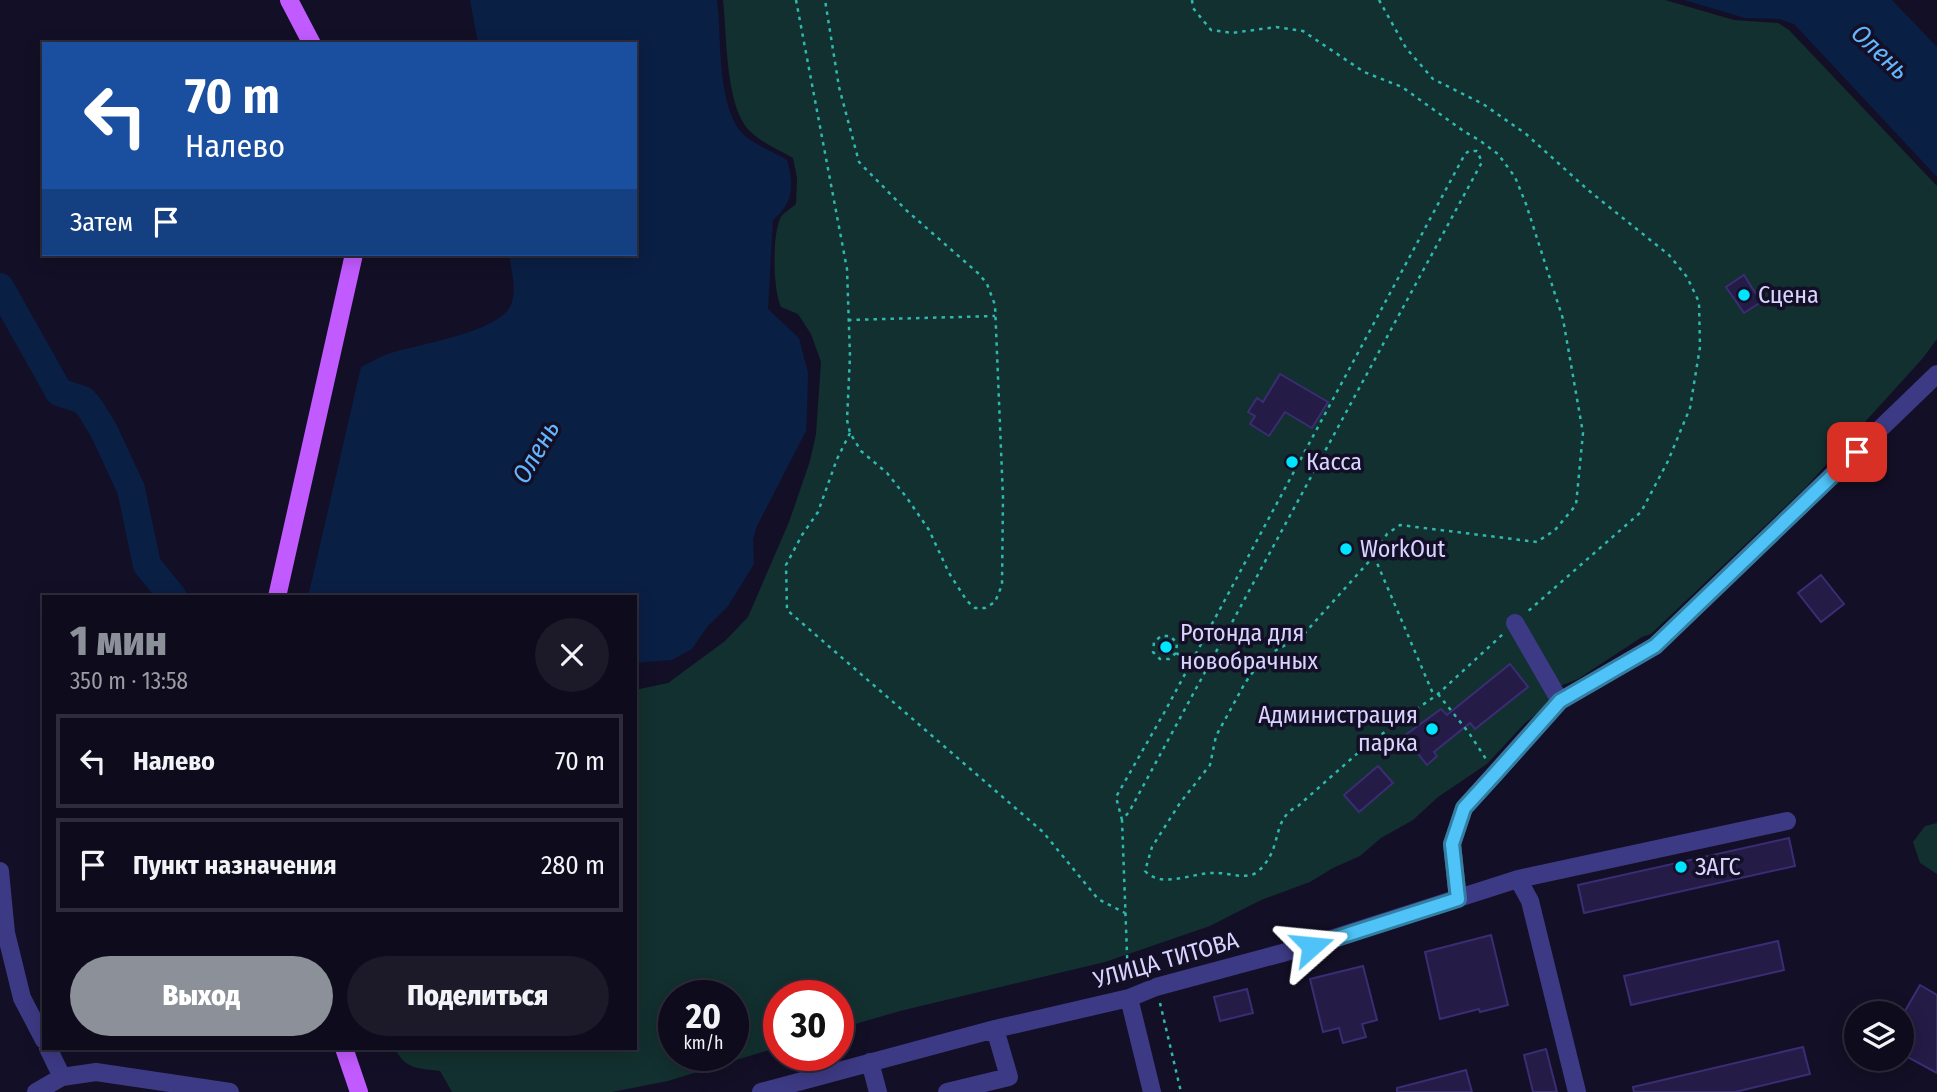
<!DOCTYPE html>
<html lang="ru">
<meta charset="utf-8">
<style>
:root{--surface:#0e0b1c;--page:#1c1929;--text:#f1f3f6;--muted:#9b9ba3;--line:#2e2b3b;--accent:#8c9099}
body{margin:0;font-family:"Fira Sans Condensed",sans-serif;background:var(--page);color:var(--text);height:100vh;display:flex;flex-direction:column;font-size:26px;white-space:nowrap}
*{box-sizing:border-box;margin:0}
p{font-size:23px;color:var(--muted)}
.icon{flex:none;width:38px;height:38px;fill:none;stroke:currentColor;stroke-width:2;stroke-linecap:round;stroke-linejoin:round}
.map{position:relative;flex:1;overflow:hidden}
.side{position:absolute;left:42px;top:595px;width:595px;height:455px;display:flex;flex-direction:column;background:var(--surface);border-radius:0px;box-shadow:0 4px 18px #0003,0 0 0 2px var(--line)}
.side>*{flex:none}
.banner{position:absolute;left:42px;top:42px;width:595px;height:214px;border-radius:0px;box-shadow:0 4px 18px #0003,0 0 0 2px var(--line);background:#1a4fa0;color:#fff;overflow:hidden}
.buttons{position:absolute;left:1844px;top:1001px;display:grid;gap:14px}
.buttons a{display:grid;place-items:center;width:70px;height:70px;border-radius:50%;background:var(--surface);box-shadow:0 4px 18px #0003,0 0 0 2px var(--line);font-size:35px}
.speed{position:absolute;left:658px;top:980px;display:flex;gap:14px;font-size:35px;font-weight:700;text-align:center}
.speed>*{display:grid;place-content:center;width:91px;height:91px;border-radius:50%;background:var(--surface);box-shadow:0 4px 18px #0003,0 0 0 2px var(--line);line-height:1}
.speed small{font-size:18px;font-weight:400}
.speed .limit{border:10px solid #d22;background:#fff;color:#111}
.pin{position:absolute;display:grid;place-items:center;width:60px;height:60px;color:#fff;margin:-30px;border-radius:14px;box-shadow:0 4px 10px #0006}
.me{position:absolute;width:77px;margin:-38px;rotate:72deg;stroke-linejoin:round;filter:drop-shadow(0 0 5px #0008)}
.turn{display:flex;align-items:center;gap:24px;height:147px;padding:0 28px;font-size:32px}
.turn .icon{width:91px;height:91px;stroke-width:2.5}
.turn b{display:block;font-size:49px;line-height:60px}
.then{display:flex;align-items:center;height:66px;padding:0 28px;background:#0003;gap:14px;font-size:26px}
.round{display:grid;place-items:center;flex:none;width:74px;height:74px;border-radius:37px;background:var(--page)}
.head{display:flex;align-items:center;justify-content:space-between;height:119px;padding:0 28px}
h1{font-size:42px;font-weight:800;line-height:52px;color:var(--accent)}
.primary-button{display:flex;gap:14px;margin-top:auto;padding:14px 28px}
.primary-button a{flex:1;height:80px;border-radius:42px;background:var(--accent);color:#fff;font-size:28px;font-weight:800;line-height:80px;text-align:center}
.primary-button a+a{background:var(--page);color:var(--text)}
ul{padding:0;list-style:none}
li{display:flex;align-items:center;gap:21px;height:94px;margin:0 14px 10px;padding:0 14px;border:4px solid var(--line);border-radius:0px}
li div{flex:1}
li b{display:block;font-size:26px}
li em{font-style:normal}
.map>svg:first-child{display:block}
.green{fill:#12302f;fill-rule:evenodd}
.water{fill:#0a1f44}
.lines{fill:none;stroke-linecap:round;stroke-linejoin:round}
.river{stroke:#0a1f44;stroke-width:28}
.building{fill:#241b47;stroke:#3b2d73;stroke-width:2}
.path{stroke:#2fb8b0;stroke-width:2.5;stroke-dasharray:3.5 5;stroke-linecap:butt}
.minor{stroke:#3d3a85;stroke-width:18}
.major{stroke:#c25bff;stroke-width:18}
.route-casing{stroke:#337fa1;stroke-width:18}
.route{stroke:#4fc3f7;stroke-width:12}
.poi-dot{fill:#00e5ff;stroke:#130f26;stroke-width:2.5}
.labels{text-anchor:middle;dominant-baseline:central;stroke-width:7;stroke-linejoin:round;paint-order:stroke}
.poi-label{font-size:24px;fill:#d9d4ff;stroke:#130f26;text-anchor:start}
.street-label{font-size:24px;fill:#d9d4ff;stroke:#130f26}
.water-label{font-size:26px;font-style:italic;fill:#62b6ff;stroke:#130f26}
</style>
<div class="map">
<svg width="1937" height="1092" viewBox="0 0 1937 1092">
<rect width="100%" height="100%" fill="#130f26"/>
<path class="green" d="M 723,0 L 1665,0 L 1734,20 L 1778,23 L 1789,30 L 1937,186 L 1937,339 L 1923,358 L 1806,487 L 1651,634 L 1642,637 L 1578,679 L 1560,686 L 1537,714 L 1525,723 L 1487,764 L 1438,797 L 1413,820 L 1381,838 L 1360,856 L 1333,868 L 1310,882 L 1261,900 L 1210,926 L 1105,962 L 900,1011 L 838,1029 L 838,996 L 779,996 L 779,1047 L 668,1081 L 612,1092 L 452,1092 L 440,1071 C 419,1068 405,1070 395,1048 L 635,1048 L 635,690 L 668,683 L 725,641 L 748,617 L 789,522 L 810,461 L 816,434 L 821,362 L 811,334 L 798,314 L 781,307 C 773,291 772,236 780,219 C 782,213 791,209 796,204 L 797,178 L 793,158 C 779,150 762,143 751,132 C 725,109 727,34 723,0 ZM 674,996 L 733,996 L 733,1055 L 674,1055 Z
M 1937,823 L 1937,874 L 1920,863 L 1913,842 L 1925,826 Z"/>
<path class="water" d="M 470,0 L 717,0 C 722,36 716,109 745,136 C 754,144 776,153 787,160 C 794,185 794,202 773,220 L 768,309 L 799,338 L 808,373 L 807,412 L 806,431 L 757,526 L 753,539 L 754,564 L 728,606 L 707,627 L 692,649 L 672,660 L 635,663 L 635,597 L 308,597 L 361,367 C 371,362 381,356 391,353 C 416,345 497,332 510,307 C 518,290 511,271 509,254 L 635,254 L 635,44 L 478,44 Z
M 1684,0 L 1892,0 L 1937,47 L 1937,177 L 1794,24 L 1779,19 L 1745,18 Z"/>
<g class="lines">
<path class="river" d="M 0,287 L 59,392 L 83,400 L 90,408 L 104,431 L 131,489 L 147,565 L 173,597"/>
</g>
<path class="building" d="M 1744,275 L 1761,302 L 1744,313 L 1726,287 Z
M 1280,374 L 1328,402 L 1312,428 L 1285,412 L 1269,436 L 1250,424 L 1255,416 L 1248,412 L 1257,398 L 1263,402 Z
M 1821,575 L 1844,604 L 1821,622 L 1798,593 Z
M1159 647a7 7 0 1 1 14 0a7 7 0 1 1-14 0Z
M 1510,664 L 1528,687 L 1475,729 L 1470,723 L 1434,752 L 1437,756 L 1427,765 L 1404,736 L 1441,709 L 1447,715 Z
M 1378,766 L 1393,783 L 1359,812 L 1344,795 Z
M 1789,838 L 1795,866 L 1584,913 L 1578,885 Z
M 1491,935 L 1508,1005 L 1480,1012 L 1479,1009 L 1440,1019 L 1425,952 Z
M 1778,941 L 1784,970 L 1631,1005 L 1624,976 Z
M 1363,966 L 1377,1020 L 1362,1024 L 1366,1037 L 1343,1043 L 1339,1028 L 1323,1032 L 1310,979 Z
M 1920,985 L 1937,995 L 1937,1073 L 1902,1054 L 1902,1016 Z
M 1247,989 L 1253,1013 L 1220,1021 L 1214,997 Z
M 1803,1047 L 1810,1074 L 1735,1092 L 1634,1092 L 1633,1087 Z
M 1546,1049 L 1557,1092 L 1533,1092 L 1524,1055 Z
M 1466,1070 L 1472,1092 L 1397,1092 L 1397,1088 Z"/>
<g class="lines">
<path class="path" d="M 796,0 L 847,269 L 850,356 L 847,420 L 850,433 L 861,451 L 887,473 L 907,498 L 929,530 L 949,573 L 967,601 L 975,608 L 985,608 L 995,602 L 1002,585 L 1003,498 L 995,305 L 987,284 L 979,274 L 906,210 L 859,162 L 839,87 L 825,0
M 1192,0 L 1193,8 L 1211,30 L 1232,33 L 1276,27 L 1303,31 L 1364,72 L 1402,87 L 1465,132 L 1479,140 L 1498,154 L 1515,177 L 1526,204 L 1563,319 L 1583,433 L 1576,505 L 1555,530 L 1537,542 L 1400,525 L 1387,534 L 1374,556 L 1303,635 L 1264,657 L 1245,683 L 1216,736 L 1210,765 L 1180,803 L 1152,847 L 1145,871 C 1162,889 1191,873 1213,873 C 1225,872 1238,878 1251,875 C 1256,874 1261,869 1264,865 C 1282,844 1272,819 1298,806 L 1368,744 L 1438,694 L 1503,634
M 1379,0 L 1406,48 L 1433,79 L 1483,104 L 1526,134 L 1588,190 L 1669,255 L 1687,277 L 1699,302 L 1700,347 L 1690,408 L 1668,461 L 1641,512 L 1526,613
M 848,320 L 995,316
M 850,433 L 837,459 L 818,512 L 802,535 L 786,565 L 787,610 L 1043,832 L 1098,899 L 1125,913
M 1374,556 L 1434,696
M 1176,653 L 1169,659 L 1160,659 L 1153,652 L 1154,642 L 1161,636 L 1170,636 L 1177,643 L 1176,653 L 1191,662
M 1438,694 L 1469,733 L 1486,759
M 1122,820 L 1116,797 L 1164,713 L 1465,154 L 1469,151 L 1477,151 L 1482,162 L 1129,812 L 1122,820 L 1128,981
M 1160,1003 L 1181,1092"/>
<path class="minor" d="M 1515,623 L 1560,701
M 0,871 L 6,933 L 22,998 L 44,1040
M 1518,879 L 1530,901 L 1577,1092
M 1458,899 L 1452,844 L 1464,808 L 1560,701 L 1655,646 L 1937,374
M 1129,998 L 1152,1092
M 48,1048 L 62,1077
M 870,1062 L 878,1092
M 36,1092 L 62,1077 L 96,1072 L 230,1092
M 761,1092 L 995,1029 L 1129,998 L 1156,987 L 1312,945 L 1518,879 L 1787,821
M 947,1092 L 1009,1077 L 995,1029"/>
<path class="major" d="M 289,0 L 312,44
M 277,597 L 354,254
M 344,1048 L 359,1092"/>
</g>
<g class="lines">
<defs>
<path id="route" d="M 1312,946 L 1458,899 L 1452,844 L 1464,808 L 1495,774 L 1560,701 L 1655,646 L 1857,452"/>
</defs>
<use href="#route" class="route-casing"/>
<use href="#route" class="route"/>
</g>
<g class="poi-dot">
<circle cx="1744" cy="295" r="7"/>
<circle cx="1292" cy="462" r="7"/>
<circle cx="1346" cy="549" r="7"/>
<circle cx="1166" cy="647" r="7"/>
<circle cx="1432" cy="729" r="7"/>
<circle cx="1681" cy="867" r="7"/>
</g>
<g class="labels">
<g class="poi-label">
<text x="1758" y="295">Сцена</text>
<text x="1306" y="462">Касса</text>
<text x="1360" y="549">WorkOut</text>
<text x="1180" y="633">Ротонда для<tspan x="1180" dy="28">новобрачных</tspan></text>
<text x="1418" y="715" text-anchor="end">Администрация<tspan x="1418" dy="28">парка</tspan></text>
<text x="1695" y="867">ЗАГС</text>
</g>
<g class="street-label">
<text transform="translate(1166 960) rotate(-16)">УЛИЦА ТИТОВА</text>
</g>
<g class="water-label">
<text transform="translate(1880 52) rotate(43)">Олень</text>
<text transform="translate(536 452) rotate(-60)">Олень</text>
</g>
</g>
</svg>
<div class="buttons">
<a><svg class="icon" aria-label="layers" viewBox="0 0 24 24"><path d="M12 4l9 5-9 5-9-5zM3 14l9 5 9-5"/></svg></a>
</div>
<div class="speed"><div>20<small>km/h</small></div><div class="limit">30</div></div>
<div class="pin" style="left:1857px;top:452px;background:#d93025"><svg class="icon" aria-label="arrive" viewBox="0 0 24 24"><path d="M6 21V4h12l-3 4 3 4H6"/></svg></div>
<svg class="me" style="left:1312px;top:946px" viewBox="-20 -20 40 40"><path d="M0-17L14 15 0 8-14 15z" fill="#4fc3f7" stroke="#fff" stroke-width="4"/></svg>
<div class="banner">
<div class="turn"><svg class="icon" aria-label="left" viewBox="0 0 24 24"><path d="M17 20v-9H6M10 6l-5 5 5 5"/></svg><div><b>70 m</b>Налево</div></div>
<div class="then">Затем<svg class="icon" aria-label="arrive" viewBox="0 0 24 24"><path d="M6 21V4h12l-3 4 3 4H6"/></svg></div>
</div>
<section class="side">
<div class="head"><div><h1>1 мин</h1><p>350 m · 13:58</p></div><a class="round"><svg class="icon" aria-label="close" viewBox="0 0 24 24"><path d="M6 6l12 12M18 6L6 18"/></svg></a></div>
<ul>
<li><svg class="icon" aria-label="left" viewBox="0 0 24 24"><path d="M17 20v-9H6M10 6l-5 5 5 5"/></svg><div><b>Налево</b></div><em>70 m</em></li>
<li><svg class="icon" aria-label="arrive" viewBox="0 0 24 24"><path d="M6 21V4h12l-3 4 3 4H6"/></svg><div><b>Пункт назначения</b></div><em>280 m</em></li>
</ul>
<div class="primary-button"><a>Выход</a><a>Поделиться</a></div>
</section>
</div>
